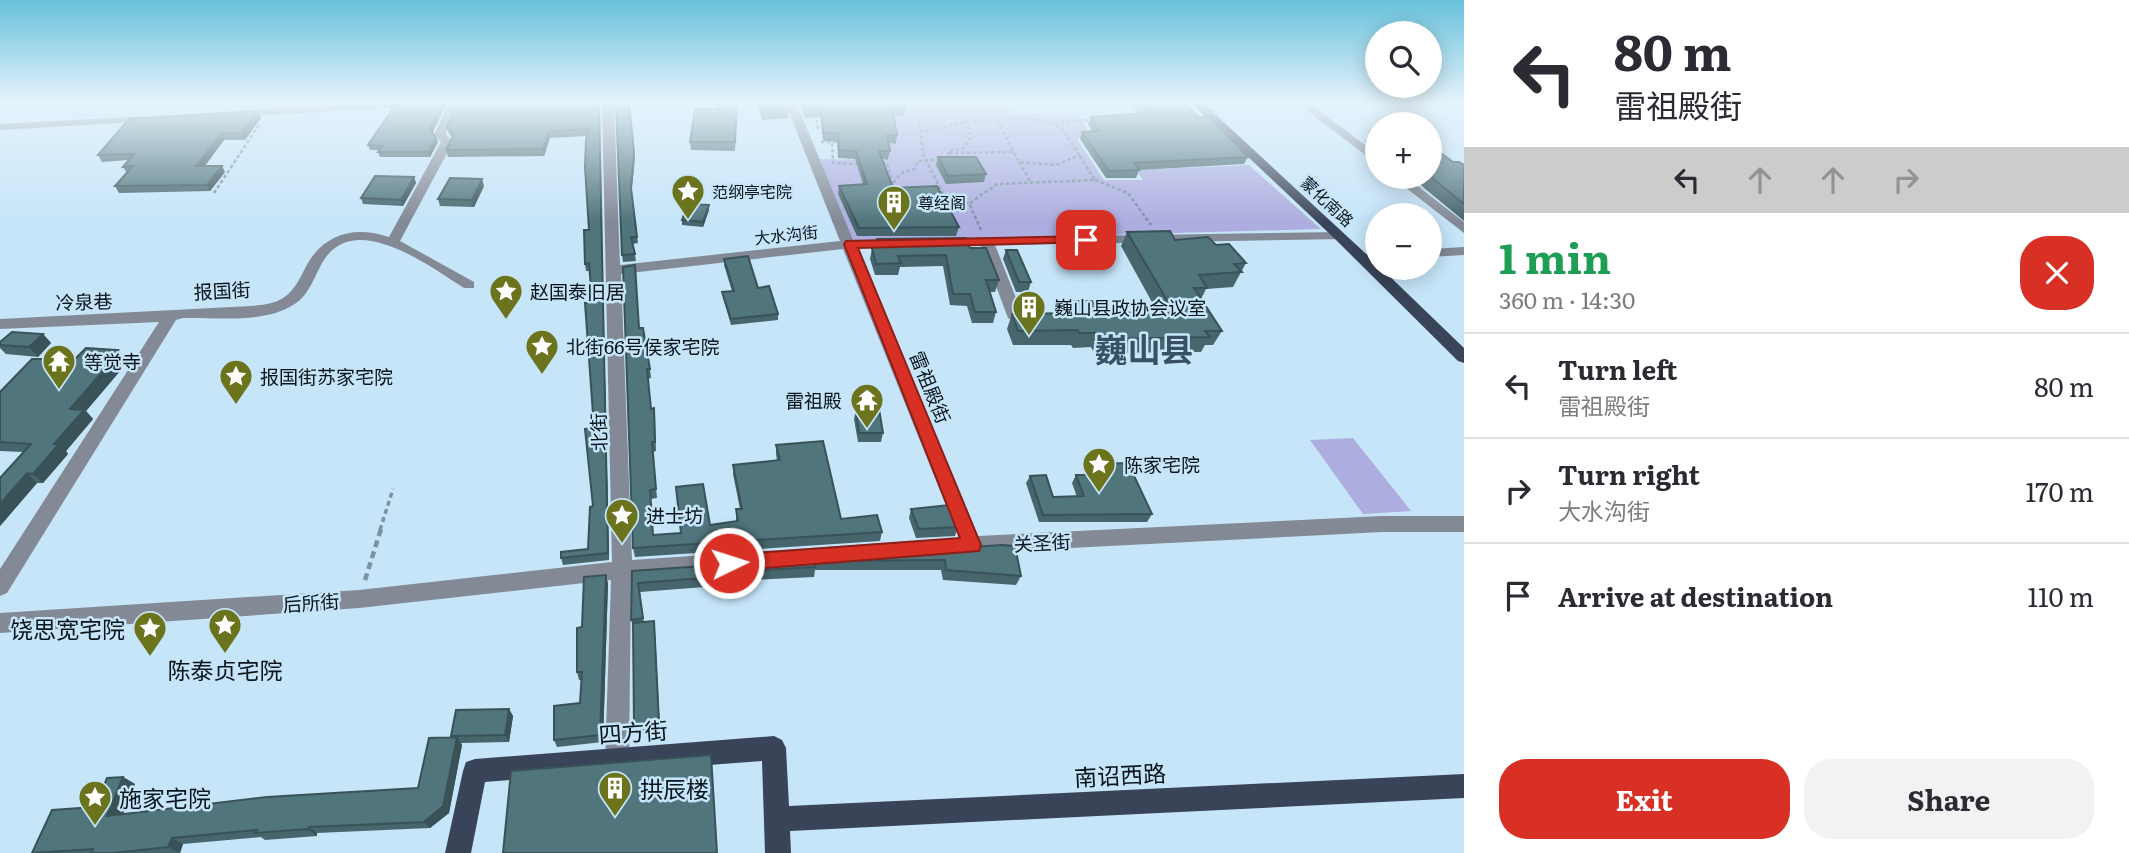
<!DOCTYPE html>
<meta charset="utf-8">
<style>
:root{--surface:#fff;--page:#f2f2f3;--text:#2b2b33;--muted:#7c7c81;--line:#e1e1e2;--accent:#d93025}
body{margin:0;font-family:Literata,"Noto Sans SC",serif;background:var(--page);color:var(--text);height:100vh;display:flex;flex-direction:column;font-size:26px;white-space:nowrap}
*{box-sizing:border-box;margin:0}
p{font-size:23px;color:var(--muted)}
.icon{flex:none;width:38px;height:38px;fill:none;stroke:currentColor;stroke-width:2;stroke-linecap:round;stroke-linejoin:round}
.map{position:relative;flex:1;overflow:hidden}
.side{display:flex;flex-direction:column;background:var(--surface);width:665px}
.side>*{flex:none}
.top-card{background:#fff;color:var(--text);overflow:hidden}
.tools{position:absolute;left:1365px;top:21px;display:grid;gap:14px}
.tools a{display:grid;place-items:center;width:77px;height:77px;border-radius:50%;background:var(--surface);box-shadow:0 4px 18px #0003;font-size:35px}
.pin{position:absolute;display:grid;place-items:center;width:60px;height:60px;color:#fff;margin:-30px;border-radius:14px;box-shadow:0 4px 10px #0006}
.me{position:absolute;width:77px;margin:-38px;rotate:86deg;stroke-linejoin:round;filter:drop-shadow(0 0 5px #0008)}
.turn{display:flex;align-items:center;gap:24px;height:147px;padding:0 35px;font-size:32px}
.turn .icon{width:91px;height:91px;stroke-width:2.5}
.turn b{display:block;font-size:49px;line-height:60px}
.lanes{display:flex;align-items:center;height:66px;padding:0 35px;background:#0003;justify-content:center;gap:35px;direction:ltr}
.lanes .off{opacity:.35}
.round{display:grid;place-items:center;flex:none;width:74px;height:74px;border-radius:28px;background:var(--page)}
.headline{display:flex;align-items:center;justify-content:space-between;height:119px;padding:0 35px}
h1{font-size:42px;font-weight:700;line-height:52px;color:#1e9e55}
.action{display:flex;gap:14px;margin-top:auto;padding:14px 35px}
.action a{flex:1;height:80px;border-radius:28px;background:var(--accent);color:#fff;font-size:28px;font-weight:700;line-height:80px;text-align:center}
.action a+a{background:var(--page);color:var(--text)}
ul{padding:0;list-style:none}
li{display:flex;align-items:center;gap:21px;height:105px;padding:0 35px;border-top:2px solid var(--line)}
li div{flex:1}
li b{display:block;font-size:26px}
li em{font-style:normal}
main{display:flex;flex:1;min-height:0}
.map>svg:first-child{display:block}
.green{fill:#adaddf}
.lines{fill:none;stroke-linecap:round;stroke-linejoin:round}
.path-far2{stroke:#7b92a1;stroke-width:2.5;stroke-dasharray:3.5 2.5;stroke-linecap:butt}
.path-far1{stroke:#7b92a1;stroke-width:3.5;stroke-dasharray:5 3.5;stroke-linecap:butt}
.path{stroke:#7b92a1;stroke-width:4.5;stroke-dasharray:7 4.5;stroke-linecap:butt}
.minor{fill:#838a95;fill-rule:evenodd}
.major{fill:#394458;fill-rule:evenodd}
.wall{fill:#46656c}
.shaded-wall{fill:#395258}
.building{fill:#51757d;stroke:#395258;stroke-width:2}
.route{fill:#d93025;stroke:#8d1f18;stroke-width:2}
.labels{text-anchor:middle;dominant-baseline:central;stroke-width:5;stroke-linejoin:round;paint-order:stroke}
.far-poi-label{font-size:16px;fill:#09141b;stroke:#c6e5f9;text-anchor:start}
.far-street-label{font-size:16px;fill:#09141b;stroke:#c6e5f9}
.street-label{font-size:19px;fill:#09141b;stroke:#c6e5f9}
.poi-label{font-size:19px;fill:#09141b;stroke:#c6e5f9;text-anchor:start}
.near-poi-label{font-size:23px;fill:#09141b;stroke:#c6e5f9;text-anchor:start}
.near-street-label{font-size:23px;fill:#09141b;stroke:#c6e5f9}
.town-label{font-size:33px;font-weight:bold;fill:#375162;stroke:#c6e5f9}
</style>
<main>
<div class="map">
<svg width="1464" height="853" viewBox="0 0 1464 853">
<rect width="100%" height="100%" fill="#c6e5f9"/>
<path class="green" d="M 1005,103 L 1013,114 L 1078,113 L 1092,138 L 1077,139 L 1104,180 L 1143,180 L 1136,170 L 1249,165 L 1321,229 L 853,242 L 819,159 L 889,160 L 887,144 L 897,144 L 890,107 Z
M 1353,438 L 1411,511 L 1363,514 L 1310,440 Z"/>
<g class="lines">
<path class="path-far2" d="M 913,102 L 921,132
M 88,112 L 95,102
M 164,117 L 175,102
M 1054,122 L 1092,120
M 818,129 L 816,116 L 820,116
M 821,142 L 842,142
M 832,143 L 833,163 L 861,164
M 949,153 L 1013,152
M 951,161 L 948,151 L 964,148 L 971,137 L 966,121
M 1019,162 L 1030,181
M 882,164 L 887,163 L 893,185
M 1095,180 L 1128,193 L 1151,225
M 889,187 L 903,172 L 915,169 L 918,161 L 941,159
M 214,193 L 259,125
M 970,203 L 997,184 L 1095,180 L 1079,155
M 981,230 L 969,203 L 947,202 L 923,154 L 921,132 C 965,123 1019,108 1062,128 L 1079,155 L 1056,165 L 1019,162 L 997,120"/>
<path class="path-far1" d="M 380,530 L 393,489"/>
<path class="path" d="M 365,580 L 381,529"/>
<path class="minor" d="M 374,102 L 440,102 L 435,105 L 236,117 L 230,114 L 236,111 Z
M 450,102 L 461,102 L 446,134 L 453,142 L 400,241 L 474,282 L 474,288 L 464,288 C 432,268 359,212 326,257 C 315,272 311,295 293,305 C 263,324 217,317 183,318 L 176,320 L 7,593 L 0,596 L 0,569 L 159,322 L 0,329 L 0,319 L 251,306 C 262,305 274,304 283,298 C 296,290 301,275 308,263 C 326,232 357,226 389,237 L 441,142 L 434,135 Z
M 602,102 L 614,102 L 620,265 L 840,241 L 785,102 L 796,102 L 853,240 L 896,239 L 903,243 L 896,247 L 857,248 L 978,536 L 1382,516 L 1464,516 L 1464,532 L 1382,532 L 972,553 L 631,578 L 629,761 L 626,770 L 617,773 L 608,770 L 605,761 L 611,580 L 359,608 L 0,633 L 0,613 L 359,590 L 612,562 ZM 843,249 L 959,538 L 632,560 L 621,274 Z
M 1296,102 L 1308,102 L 1377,154 L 1377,164 Z
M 149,116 L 155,119 L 153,121 L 0,130 L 0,124 Z
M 1392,177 L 1406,177 L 1464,222 L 1464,233 Z
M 1340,232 L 1347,236 L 1345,239 L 995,245 L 1024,318 L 1016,323 L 1008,318 L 981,246 L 945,246 L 938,242 L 945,238 Z
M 1464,247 L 1464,255 L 1430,257 L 1430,249 Z
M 1377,253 L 1377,261 L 1362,262 L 1355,258 L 1362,254 Z"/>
<path class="major" d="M 1190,102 L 1202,102 L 1377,264 L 1377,268 L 1381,268 L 1464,348 L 1464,363 L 1458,361 L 1335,239 Z
M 774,736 L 782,740 L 786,748 L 789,806 L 1464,774 L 1464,798 L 790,831 L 791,853 L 765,853 L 762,761 L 485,782 L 471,853 L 445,853 L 463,771 L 466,762 L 475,759 Z"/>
</g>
<path class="wall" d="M 599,102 L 609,560 L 563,565 L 561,558 L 588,549 L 593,506 L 594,428 L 590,303 L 591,288 L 589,271 L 586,271 L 585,264 L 589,230 L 587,136 L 550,138 L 544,156 L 448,157 L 446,150 L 452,137 L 449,134 L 447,127 Z
M 757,102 L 786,102 L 789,110 L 788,118 L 762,120 Z
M 799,102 L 904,102 L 905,108 L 904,116 L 893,116 L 897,135 L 896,144 L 888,143 L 890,151 L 888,160 L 882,159 L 893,188 L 959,227 L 956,236 L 857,236 L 838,194 L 839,186 L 863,184 L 855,159 L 838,158 L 837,142 L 823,141 L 821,117 L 805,118 Z
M 1130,102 L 1184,102 L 1198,117 L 1248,157 L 1244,164 L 1139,170 L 1136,178 L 1106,178 L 1080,139 L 1082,132 L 1092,132 L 1088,124 L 1091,117 L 1140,114 Z
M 390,105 L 446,105 L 432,132 L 436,138 L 438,142 L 430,157 L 380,157 L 378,152 L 379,150 L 370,150 L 368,145 L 392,110 Z
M 719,109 L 737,110 L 735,151 L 691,150 L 690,142 Z
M 258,111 L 261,118 L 245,140 L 224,140 L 205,166 L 225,172 L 210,191 L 119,193 L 115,186 L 127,173 L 123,167 L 128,160 L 102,162 L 98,155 Z
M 1371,132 L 1377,132 L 1377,151 L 1365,142 Z
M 938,157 L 986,174 L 984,182 L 946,184 L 936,165 Z
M 635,158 L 631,194 L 638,243 L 633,244 L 636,261 L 623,262 L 622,255 Z
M 1453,162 L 1464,165 L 1464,221 L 1424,188 L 1414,177 L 1430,177 Z
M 414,177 L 416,183 L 403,206 L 363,204 L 361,198 Z
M 484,186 L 474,207 L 440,206 L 438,199 Z
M 709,210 L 703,227 L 682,225 L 682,220 Z
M 1127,232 L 1216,245 L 1246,263 L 1233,287 L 1206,289 L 1201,299 L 1222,331 L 1213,345 L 1205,345 L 1201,352 L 1094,353 L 1091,347 L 1073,348 L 1071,345 L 1013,345 L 1007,329 L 1012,314 L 1059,313 L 1064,301 L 1099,313 L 1158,313 L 1121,246 Z
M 872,248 L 970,248 L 999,280 L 995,292 L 990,292 L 996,312 L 993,323 L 972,323 L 967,306 L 950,305 L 943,266 L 900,267 L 898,275 L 875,275 L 870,259 Z
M 1006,250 L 1031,282 L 1028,292 L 1016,292 L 1003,259 Z
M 724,259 L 758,288 L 778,314 L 778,320 L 731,325 L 723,298 L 722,292 L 732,291 L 724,265 Z
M 640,328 L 650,369 L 651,378 L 648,379 L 651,409 L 654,408 L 655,418 L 656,451 L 653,452 L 657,498 L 651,499 L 653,535 L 681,533 L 710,525 L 736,522 L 736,509 L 740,509 L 733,474 L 733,465 L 777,460 L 776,454 L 776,445 L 841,519 L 882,532 L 880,541 L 635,557 L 633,548 Z
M 43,334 L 51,343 L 38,357 L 6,354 L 0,348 L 0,342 Z
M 75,359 L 126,360 L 118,369 L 120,371 L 86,411 L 93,419 L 66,451 L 68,454 L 43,483 L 37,483 L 0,526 L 0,478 L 23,452 L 0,451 L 0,392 Z
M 856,409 L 883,433 L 881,442 L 858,442 L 854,419 Z
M 1095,464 L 1152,514 L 1147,522 L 1039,522 L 1026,483 L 1030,476 L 1053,497 L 1077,497 L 1072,483 L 1076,475 L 1092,475 L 1091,472 Z
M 911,509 L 958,527 L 955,536 L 916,538 L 909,518 Z
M 1002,545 L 1021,576 L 1016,585 L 943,580 L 941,570 L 815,570 L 814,577 L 730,581 L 730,585 L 640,592 L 644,622 L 654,621 L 660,730 L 636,732 L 634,725 L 633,626 L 631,620 L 632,571 Z
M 608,583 L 603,742 L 557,747 L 554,740 L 580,703 L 581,680 L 579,680 L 577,672 L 582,627 Z
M 509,709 L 513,716 L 509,742 L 461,743 L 462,745 L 449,813 L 430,828 L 317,833 L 317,836 L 265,840 L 261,837 L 183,844 L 180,853 L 32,853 L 95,807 L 123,777 L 135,784 L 123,814 L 418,788 L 451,737 Z"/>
<path class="shaded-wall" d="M 443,102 L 445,102 L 446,105 L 432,134 L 430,129 Z
M 599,102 L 609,560 L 608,553 Z
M 258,111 L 261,118 L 245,140 L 242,133 Z
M 549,131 L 550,138 L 544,156 L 543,149 Z
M 221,134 L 224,140 L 200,172 L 196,166 Z
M 436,138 L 438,142 L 430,157 L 428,152 Z
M 634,152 L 635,158 L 631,195 L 631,188 Z
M 222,166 L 225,172 L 210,191 L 207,185 Z
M 414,177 L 416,183 L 403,206 L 401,200 Z
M 482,179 L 484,186 L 474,207 L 472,200 Z
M 709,205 L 709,210 L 703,227 L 703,222 Z
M 43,334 L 51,343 L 38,357 L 29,347 Z
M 118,350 L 126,360 L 118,369 L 120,371 L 86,411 L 93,419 L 66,451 L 68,454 L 43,483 L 33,474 L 70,409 Z
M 27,473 L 37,483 L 0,526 L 0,504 Z
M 606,575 L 608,583 L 603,742 L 600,735 Z
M 654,621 L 655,630 L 660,730 L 659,723 Z
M 509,709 L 513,716 L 509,742 L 505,735 Z
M 457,737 L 462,745 L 449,813 L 430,828 L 424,822 Z
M 123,777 L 135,784 L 120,822 L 107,816 Z
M 309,827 L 317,833 L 317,836 L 308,829 Z
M 172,838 L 183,844 L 180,853 L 168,847 Z"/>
<path class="building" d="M 424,102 L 443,102 L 430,129 L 436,138 L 428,152 L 378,152 L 382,146 L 368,145 L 394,107 L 390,105 Z
M 459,102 L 599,102 L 608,553 L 561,558 L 561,552 L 588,549 L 590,507 L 593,506 L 585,429 L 594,428 L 585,303 L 590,303 L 591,288 L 589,263 L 585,264 L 584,230 L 589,230 L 585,167 L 586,139 L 590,129 L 549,131 L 543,149 L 446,150 L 454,135 L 447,127 Z
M 719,102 L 737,102 L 735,142 L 690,142 L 695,109 L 719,109 Z
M 759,102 L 786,102 L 789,110 L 762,112 Z
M 803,102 L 904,102 L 905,108 L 892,108 L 897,135 L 887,135 L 890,151 L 879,151 L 893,188 L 937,186 L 959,227 L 859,228 L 839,186 L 867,184 L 856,151 L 839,150 L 838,133 L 823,133 L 821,109 L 806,110 Z
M 1139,102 L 1184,102 L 1198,117 L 1208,117 L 1248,157 L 1134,163 L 1139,170 L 1109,171 L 1082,132 L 1099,131 L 1091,117 L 1149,113 Z
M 616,103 L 629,103 L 634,152 L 631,188 L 637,237 L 631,237 L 635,254 L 622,255 Z
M 258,111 L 242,133 L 221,134 L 196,166 L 222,166 L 207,185 L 115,186 L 133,166 L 123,167 L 134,154 L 98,155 L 129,119 Z
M 1371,132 L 1377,132 L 1377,137 Z
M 1430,145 L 1453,162 L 1459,162 L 1464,165 L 1464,204 L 1430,176 Z
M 938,157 L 976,157 L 986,174 L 948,176 Z
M 375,176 L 414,177 L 401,200 L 361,198 Z
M 450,178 L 482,179 L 472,200 L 438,199 Z
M 688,204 L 709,205 L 703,222 L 682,220 Z
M 1170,231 L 1175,240 L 1208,237 L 1216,245 L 1229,244 L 1246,263 L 1234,264 L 1242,272 L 1199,275 L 1207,288 L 1194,288 L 1222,331 L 1205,331 L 1210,337 L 1101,339 L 1098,333 L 1079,333 L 1078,330 L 1018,331 L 1012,314 L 1070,313 L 1064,301 L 1092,301 L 1099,313 L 1174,312 L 1127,232 Z
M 966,238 L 970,248 L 986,248 L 999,280 L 986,280 L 996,312 L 975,312 L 970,294 L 953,294 L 946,255 L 898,256 L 901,263 L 876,264 L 872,248 L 877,239 Z
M 1006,250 L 1017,250 L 1031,282 L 1019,282 Z
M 748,256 L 758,288 L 769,286 L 778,314 L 731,319 L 722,292 L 734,291 L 724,259 Z
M 635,265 L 639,328 L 643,328 L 650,369 L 647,369 L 651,409 L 654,408 L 655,442 L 652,442 L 656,489 L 650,490 L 653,535 L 681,533 L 676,487 L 703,484 L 710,525 L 738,521 L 736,509 L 742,509 L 733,465 L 780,460 L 776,445 L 823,441 L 841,519 L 877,515 L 882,532 L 633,548 L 623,267 Z
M 12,332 L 43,334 L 29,347 L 0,345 L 0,342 Z
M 86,348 L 118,350 L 108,361 L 112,361 L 70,409 L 84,410 L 54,444 L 59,444 L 33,474 L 27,473 L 0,504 L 0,478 L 31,444 L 0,442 L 0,392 L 32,359 L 75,359 Z
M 856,409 L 879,409 L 883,433 L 859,433 Z
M 1128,463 L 1152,514 L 1043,515 L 1030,476 L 1046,475 L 1053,497 L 1084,496 L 1076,475 L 1100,475 L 1095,464 Z
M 949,505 L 958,527 L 919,529 L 911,509 Z
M 1002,545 L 1015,546 L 1021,576 L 946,570 L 945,560 L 814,561 L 815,567 L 730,572 L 730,576 L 638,583 L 643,618 L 631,620 L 632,571 Z
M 606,575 L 600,735 L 554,740 L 554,706 L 580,703 L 582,672 L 577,672 L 577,628 L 582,627 L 584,577 Z
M 654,621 L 659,723 L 634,725 L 633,623 Z
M 509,709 L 505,735 L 451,736 L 456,710 Z
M 457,737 L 443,806 L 424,822 L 309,827 L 308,829 L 255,833 L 257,830 L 172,838 L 168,847 L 113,853 L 91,853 L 93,849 L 32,853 L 52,810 L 95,807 L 107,778 L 123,777 L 107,816 L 267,797 L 418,788 L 429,738 Z
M 711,755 L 717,853 L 503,853 L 511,771 Z"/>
<linearGradient id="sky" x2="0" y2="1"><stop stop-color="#68c0db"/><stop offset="0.46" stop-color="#e5f3fc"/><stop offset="1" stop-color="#e5f3fc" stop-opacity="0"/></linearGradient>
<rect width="1464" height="222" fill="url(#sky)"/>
<path class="route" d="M 1086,236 L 1093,240 L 1091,242 L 858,248 L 981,545 L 979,551 L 729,571 L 723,568 L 720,563 L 723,557 L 729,555 L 960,538 L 844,244 L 846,241 Z"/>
<defs>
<symbol id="sight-pin" viewBox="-11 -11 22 30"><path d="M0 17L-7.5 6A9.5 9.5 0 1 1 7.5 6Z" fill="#6b731c" stroke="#c6e5f9"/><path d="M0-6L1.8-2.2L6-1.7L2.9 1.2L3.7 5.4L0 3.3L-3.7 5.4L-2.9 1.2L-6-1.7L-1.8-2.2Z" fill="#fff"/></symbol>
<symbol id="building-pin" viewBox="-11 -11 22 30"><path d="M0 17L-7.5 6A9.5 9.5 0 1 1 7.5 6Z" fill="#6b731c" stroke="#c6e5f9"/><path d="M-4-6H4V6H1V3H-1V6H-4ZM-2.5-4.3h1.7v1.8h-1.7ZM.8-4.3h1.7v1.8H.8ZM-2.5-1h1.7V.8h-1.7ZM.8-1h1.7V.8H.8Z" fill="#fff"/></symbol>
<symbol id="temple-pin" viewBox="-11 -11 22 30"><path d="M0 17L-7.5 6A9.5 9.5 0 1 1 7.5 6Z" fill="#6b731c" stroke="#c6e5f9"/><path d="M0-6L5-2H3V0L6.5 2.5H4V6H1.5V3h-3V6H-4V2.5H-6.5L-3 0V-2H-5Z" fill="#fff"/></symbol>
</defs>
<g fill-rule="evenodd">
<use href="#sight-pin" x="669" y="172" width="38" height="52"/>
<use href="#building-pin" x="875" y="183" width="38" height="52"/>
<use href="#sight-pin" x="487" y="272" width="38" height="52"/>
<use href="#building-pin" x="1010" y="288" width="38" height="52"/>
<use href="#sight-pin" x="523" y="327" width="38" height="52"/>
<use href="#temple-pin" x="40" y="342" width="38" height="52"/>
<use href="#sight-pin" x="217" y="357" width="38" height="52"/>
<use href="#temple-pin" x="848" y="381" width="38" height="52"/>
<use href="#sight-pin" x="1080" y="445" width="38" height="52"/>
<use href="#sight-pin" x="603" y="496" width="38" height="52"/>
<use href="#sight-pin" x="206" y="606" width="38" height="52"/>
<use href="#sight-pin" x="131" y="609" width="38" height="52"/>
<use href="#building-pin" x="596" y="769" width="38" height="52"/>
<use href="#sight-pin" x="76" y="778" width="38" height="52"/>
</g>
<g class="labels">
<g class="far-poi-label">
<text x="712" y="191">范纲亭宅院</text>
<text x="918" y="202">尊经阁</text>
</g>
<g class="far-street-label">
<text transform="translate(1328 201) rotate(43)">蒙化南路</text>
<text transform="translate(786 234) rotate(-6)">大水沟街</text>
</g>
<g class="street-label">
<text transform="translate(222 290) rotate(-3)">报国街</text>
<text transform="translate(84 301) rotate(-2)">冷泉巷</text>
<text transform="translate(931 387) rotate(68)">雷祖殿街</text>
<text transform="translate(598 432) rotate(-92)">北街</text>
<text transform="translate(1042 542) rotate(-3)">关圣街</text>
<text transform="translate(311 602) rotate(-4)">后所街</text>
</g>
<g class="poi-label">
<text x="530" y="291">赵国泰旧居</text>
<text x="1054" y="307">巍山县政协会议室</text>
<text x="566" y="346">北街66号侯家宅院</text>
<text x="84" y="361">等觉寺</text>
<text x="260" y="376">报国街苏家宅院</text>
<text x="842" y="400" text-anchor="end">雷祖殿</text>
<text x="1124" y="464">陈家宅院</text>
<text x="646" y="515">进士坊</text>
</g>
<g class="near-poi-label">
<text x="125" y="628" text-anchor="end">饶思宽宅院</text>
<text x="225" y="669" text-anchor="middle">陈泰贞宅院</text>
<text x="640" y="788">拱辰楼</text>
<text x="119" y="797">施家宅院</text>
</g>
<g class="near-street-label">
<text transform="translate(633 731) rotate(-4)">四方街</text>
<text transform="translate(1120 774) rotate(-3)">南诏西路</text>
</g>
<g class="town-label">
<text x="1144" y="347">巍山县</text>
</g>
</g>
</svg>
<div class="tools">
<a><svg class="icon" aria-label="search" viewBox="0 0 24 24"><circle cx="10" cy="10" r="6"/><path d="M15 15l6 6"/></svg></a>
<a>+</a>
<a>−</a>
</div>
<div class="pin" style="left:1086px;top:240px;background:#d93025"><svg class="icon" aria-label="arrive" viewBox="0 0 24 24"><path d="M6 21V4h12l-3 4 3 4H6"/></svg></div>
<svg class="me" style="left:729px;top:563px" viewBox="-20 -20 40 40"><circle r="17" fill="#d93025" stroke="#fff" stroke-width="3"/><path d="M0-11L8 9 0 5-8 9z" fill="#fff"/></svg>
</div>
<section class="side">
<div class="top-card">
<div class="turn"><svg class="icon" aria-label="left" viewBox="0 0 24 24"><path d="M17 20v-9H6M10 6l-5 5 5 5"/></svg><div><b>80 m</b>雷祖殿街</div></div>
<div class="lanes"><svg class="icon" aria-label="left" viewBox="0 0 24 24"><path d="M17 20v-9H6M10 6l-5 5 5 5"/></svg><svg class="icon off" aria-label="ahead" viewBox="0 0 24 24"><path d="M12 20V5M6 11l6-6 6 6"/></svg><svg class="icon off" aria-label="ahead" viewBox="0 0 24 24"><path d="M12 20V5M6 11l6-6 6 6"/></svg><svg class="icon off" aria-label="right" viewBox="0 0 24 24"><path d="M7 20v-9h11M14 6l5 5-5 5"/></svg></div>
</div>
<div class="headline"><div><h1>1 min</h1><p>360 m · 14:30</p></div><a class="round" style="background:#d93025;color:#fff"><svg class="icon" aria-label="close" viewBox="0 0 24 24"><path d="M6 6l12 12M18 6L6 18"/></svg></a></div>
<ul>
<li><svg class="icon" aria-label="left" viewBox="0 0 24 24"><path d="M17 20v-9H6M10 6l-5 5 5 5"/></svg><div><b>Turn left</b><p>雷祖殿街</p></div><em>80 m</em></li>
<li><svg class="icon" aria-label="right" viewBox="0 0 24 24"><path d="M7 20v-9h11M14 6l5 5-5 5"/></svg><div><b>Turn right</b><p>大水沟街</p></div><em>170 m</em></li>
<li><svg class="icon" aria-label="arrive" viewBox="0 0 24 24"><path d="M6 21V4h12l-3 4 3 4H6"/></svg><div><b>Arrive at destination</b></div><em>110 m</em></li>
</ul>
<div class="action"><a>Exit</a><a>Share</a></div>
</section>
</main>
